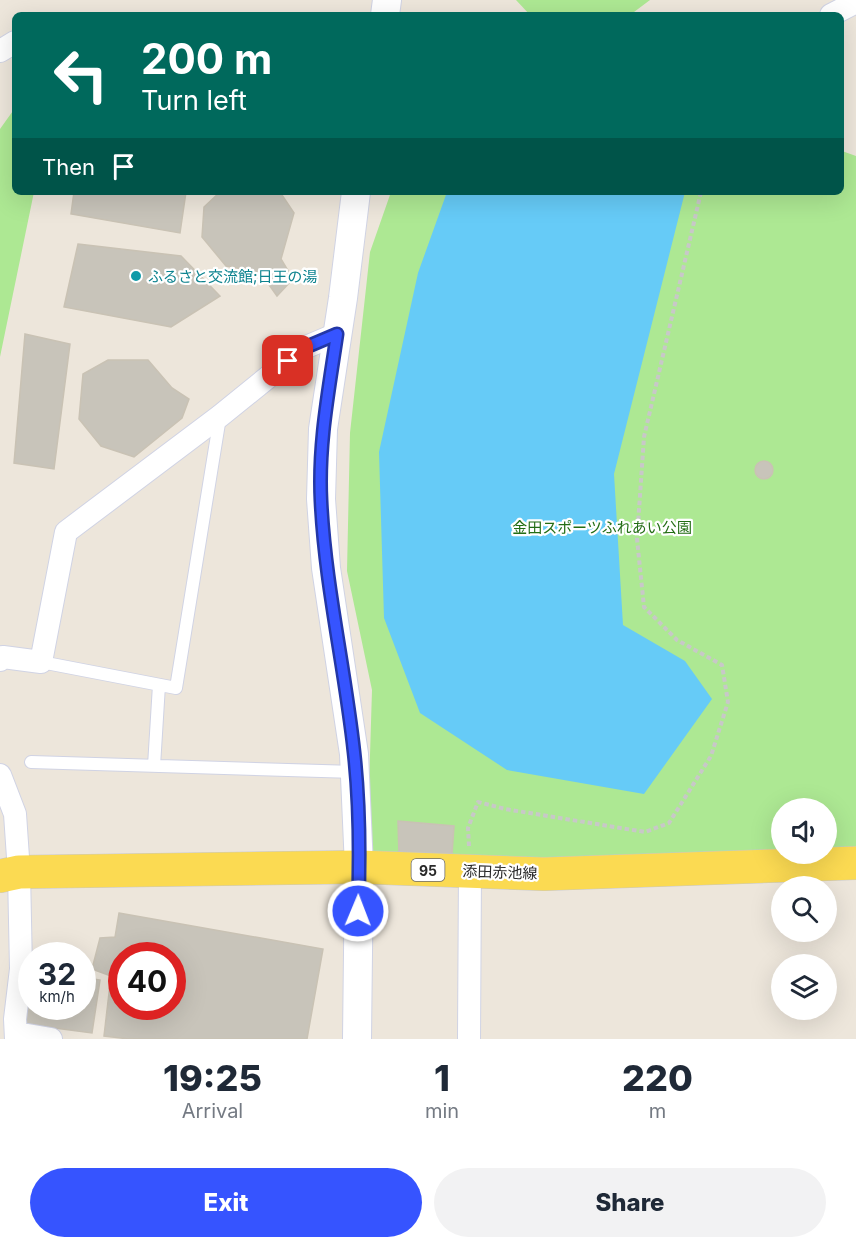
<!DOCTYPE html>
<meta charset="utf-8">
<style>
:root{--surface:#fff;--page:#f2f2f3;--text:#1f2937;--muted:#747a83;--accent:#3654ff}
body{margin:0;font-family:Inter,"Noto Sans JP",sans-serif;background:var(--page);color:var(--text);height:100vh;display:flex;flex-direction:column;font-size:22px;white-space:nowrap}
*{box-sizing:border-box;margin:0}
p{font-size:20px;color:var(--muted)}
.icon{flex:none;width:33px;height:33px;fill:none;stroke:currentColor;stroke-width:2;stroke-linecap:round;stroke-linejoin:round}
.map{position:relative;height:1039px;overflow:hidden}
.panel{display:flex;flex-direction:column;background:var(--surface);flex:1}
.panel>*{flex:none}
.guide{position:absolute;left:12px;top:12px;width:832px;height:183px;border-radius:9px;box-shadow:0 6px 24px #0002;background:#00695c;color:#fff;overflow:hidden}
.controls{position:absolute;left:771px;top:798px;display:grid;gap:12px}
.controls a{display:grid;place-items:center;width:66px;height:66px;border-radius:50%;background:var(--surface);box-shadow:0 6px 24px #0002;font-size:30px}
.speed{position:absolute;left:18px;top:942px;display:flex;gap:12px;font-size:30px;font-weight:700;text-align:center}
.speed>*{display:grid;place-content:center;width:78px;height:78px;border-radius:50%;background:var(--surface);box-shadow:0 6px 24px #0002;line-height:1}
.speed small{font-size:15px;font-weight:400}
.speed .limit{border:9px solid #d22;background:#fff;color:#111}
.pin{position:absolute;display:grid;place-items:center;width:51px;height:51px;color:#fff;margin:-26px;border-radius:12px;box-shadow:0 3px 9px #0006}
.me{position:absolute;width:66px;margin:-33px;rotate:1deg;stroke-linejoin:round;filter:drop-shadow(0 0 4px #0008)}
.turn{display:flex;align-items:center;gap:21px;height:126px;padding:0 30px;font-size:27px}
.turn .icon{width:78px;height:78px;stroke-width:2.5}
.turn b{display:block;font-size:42px;line-height:51px}
.then{display:flex;align-items:center;height:57px;padding:0 30px;background:#0003;gap:12px;font-size:22px}
.eta{display:flex;justify-content:space-evenly;align-items:center;height:102px;text-align:center}
.eta b{font-size:36px;font-weight:800;line-height:42px}
.action{display:flex;gap:12px;margin-top:auto;padding:12px 30px}
.action a{flex:1;height:69px;border-radius:36px;background:var(--accent);color:#fff;font-size:24px;font-weight:800;line-height:69px;text-align:center}
.action a+a{background:var(--page);color:var(--text)}
.map>svg:first-child{display:block}
.green{fill:#ade893}
.water{fill:#66cbf7}
.building{fill:#c8c4ba;stroke:#c9c2b4;stroke-width:1.5;fill-rule:evenodd}
.lines{fill:none;stroke-linecap:round;stroke-linejoin:round}
.service-casing{stroke:#d0d3e4;stroke-width:14}
.minor-casing{stroke:#d0d3e4;stroke-width:24}
.tertiary-casing{stroke:#d0d3e4;stroke-width:30}
.primary-casing{stroke:#c8c8c8;stroke-width:34}
.path{stroke:#c8c8c8;stroke-width:4;stroke-dasharray:4.5 3;stroke-linecap:butt}
.service{stroke:#fff;stroke-width:12}
.minor{stroke:#fff;stroke-width:22}
.tertiary{stroke:#fff;stroke-width:28}
.primary{stroke:#fbda52;stroke-width:33}
.route-casing{stroke:#2337a6;stroke-width:15}
.route{stroke:#3654ff;stroke-width:10}
.culture-dot{fill:#0f9aa8;stroke:#fff;stroke-width:2}
.labels{text-anchor:middle;dominant-baseline:central;stroke-width:4.5;stroke-linejoin:round;paint-order:stroke}
.shield{fill:#fff;stroke:#6a6a6a;stroke-width:1.5}
.shield-label{font-size:14px;font-weight:bold;fill:#2a2a2a}
.culture-label{font-size:15px;fill:#0d838f;stroke:#fff;text-anchor:start}
.park-label{font-size:15px;fill:#236d14;stroke:#fff}
.street-label{font-size:15px;fill:#2a2a2a;stroke:#fff}
</style>
<div class="map">
<svg width="856" height="1039" viewBox="0 0 856 1039">
<rect width="100%" height="100%" fill="#ede6db"/>
<path class="green" d="M 516,0 L 650,0 L 630,15 L 530,15 Z
M 15,108 L 15,192 L 34,192 L 0,357 L 0,129 Z
M 842,151 L 856,156 L 856,850 L 827,852 L 826,808 L 782,808 L 782,854 L 668,862 L 367,853 L 372,690 L 347,571 L 350,433 L 370,252 L 391,192 L 842,192 Z"/>
<path class="water" d="M 447,192 L 685,192 L 614,474 L 623,625 L 685,661 L 712,699 L 644,794 L 507,770 L 420,713 L 384,618 L 379,452 L 418,273 Z"/>
<path class="building" d="M 74,192 L 186,192 L 180,233 L 71,214 Z
M 220,192 L 280,192 L 294,213 L 281,259 L 293,279 L 277,296 L 260,272 L 226,266 L 202,237 L 204,207 Z
M 78,244 L 181,256 L 220,296 L 171,327 L 64,307 Z
M 25,334 L 70,344 L 54,469 L 14,463 Z
M 108,360 L 148,360 L 172,388 L 189,399 L 182,418 L 134,457 L 101,446 L 79,419 L 83,374 Z
M755 470a9 9 0 1 1 18 0a9 9 0 1 1-18 0Z
M 398,821 L 454,826 L 452,854 L 399,855 Z
M 119,913 L 323,949 L 307,1039 L 129,1039 L 104,1036 L 111,976 L 92,969 L 100,938 L 115,937 ZM 122,956 L 172,956 L 172,1006 L 122,1006 Z
M 32,977 L 32,1006 L 82,1006 L 82,977 L 100,980 L 92,1033 L 25,1024 Z"/>
<g class="lines">
<defs>
<path id="service" d="M 41,662 L 176,688 L 220,417
M 31,762 L 355,772
M 154,766 L 159,685"/>
<path id="minor" d="M 831,15 L 856,2
M 0,51 L 15,42
M 0,660 L 3,657 L 41,662 L 66,532 L 220,416 L 304,348 L 337,334
M 0,775 L 15,814 L 19,872 L 21,969 L 15,1019 L 16,1039
M 16,1033 L 51,1039
M 469,1039 L 470,871"/>
<path id="tertiary" d="M 385,15 L 387,0
M 356,192 L 343,298 L 323,429 L 321,499 L 326,568 L 354,754 L 359,867 L 357,1039"/>
<path id="primary" d="M 0,876 L 19,872 L 359,867 L 544,874 L 856,863"/>
</defs>
<use href="#service" class="service-casing"/>
<use href="#minor" class="minor-casing"/>
<use href="#tertiary" class="tertiary-casing"/>
<use href="#primary" class="primary-casing"/>
<path class="path" d="M 469,846 L 468,828 L 478,802 L 505,809 L 645,832 L 669,823 L 711,756 L 728,702 L 722,665 L 677,640 L 644,607 L 637,539 L 644,437 L 701,192"/>
<use href="#service" class="service"/>
<use href="#minor" class="minor"/>
<use href="#tertiary" class="tertiary"/>
<use href="#primary" class="primary"/>
</g>
<g class="lines">
<defs>
<path id="route" d="M 288,361 L 304,348 L 337,334 C 329,389 318,444 321,501 C 325,585 345,668 354,752 C 360,805 360,859 358,911"/>
</defs>
<use href="#route" class="route-casing"/>
<use href="#route" class="route"/>
</g>
<circle class="culture-dot" cx="136" cy="276" r="6"/>
<g class="labels">
<rect class="shield" x="411.5" y="859" width="33" height="22" rx="4.5"/>
<g class="shield-label">
<text x="428" y="870">95</text>
</g>
<g class="culture-label">
<text x="148" y="276">ふるさと交流館;日王の湯</text>
</g>
<g class="park-label">
<text x="602" y="527">金田スポーツふれあい公園</text>
</g>
<g class="street-label">
<text transform="translate(500 872) rotate(2)">添田赤池線</text>
</g>
</g>
</svg>
<div class="controls">
<a><svg class="icon" aria-label="sound" viewBox="0 0 24 24"><path d="M4 9h4l5-4v14l-5-4H4zM17 9q2 3 0 6"/></svg></a>
<a><svg class="icon" aria-label="search" viewBox="0 0 24 24"><circle cx="10" cy="10" r="6"/><path d="M15 15l6 6"/></svg></a>
<a><svg class="icon" aria-label="layers" viewBox="0 0 24 24"><path d="M12 4l9 5-9 5-9-5zM3 14l9 5 9-5"/></svg></a>
</div>
<div class="speed"><div>32<small>km/h</small></div><div class="limit">40</div></div>
<div class="pin" style="left:288px;top:361px;background:#d93025"><svg class="icon" aria-label="arrive" viewBox="0 0 24 24"><path d="M6 21V4h12l-3 4 3 4H6"/></svg></div>
<svg class="me" style="left:358px;top:911px" viewBox="-20 -20 40 40"><circle r="17" fill="#3654ff" stroke="#fff" stroke-width="3"/><path d="M0-11L8 9 0 5-8 9z" fill="#fff"/></svg>
<div class="guide">
<div class="turn"><svg class="icon" aria-label="left" viewBox="0 0 24 24"><path d="M17 20v-9H6M10 6l-5 5 5 5"/></svg><div><b>200 m</b>Turn left</div></div>
<div class="then">Then<svg class="icon" aria-label="arrive" viewBox="0 0 24 24"><path d="M6 21V4h12l-3 4 3 4H6"/></svg></div>
</div>
</div>
<section class="panel">
<div class="eta">
<div><b>19:25</b><p>Arrival</p></div>
<div><b>1</b><p>min</p></div>
<div><b>220</b><p>m</p></div>
</div>
<div class="action"><a>Exit</a><a>Share</a></div>
</section>
